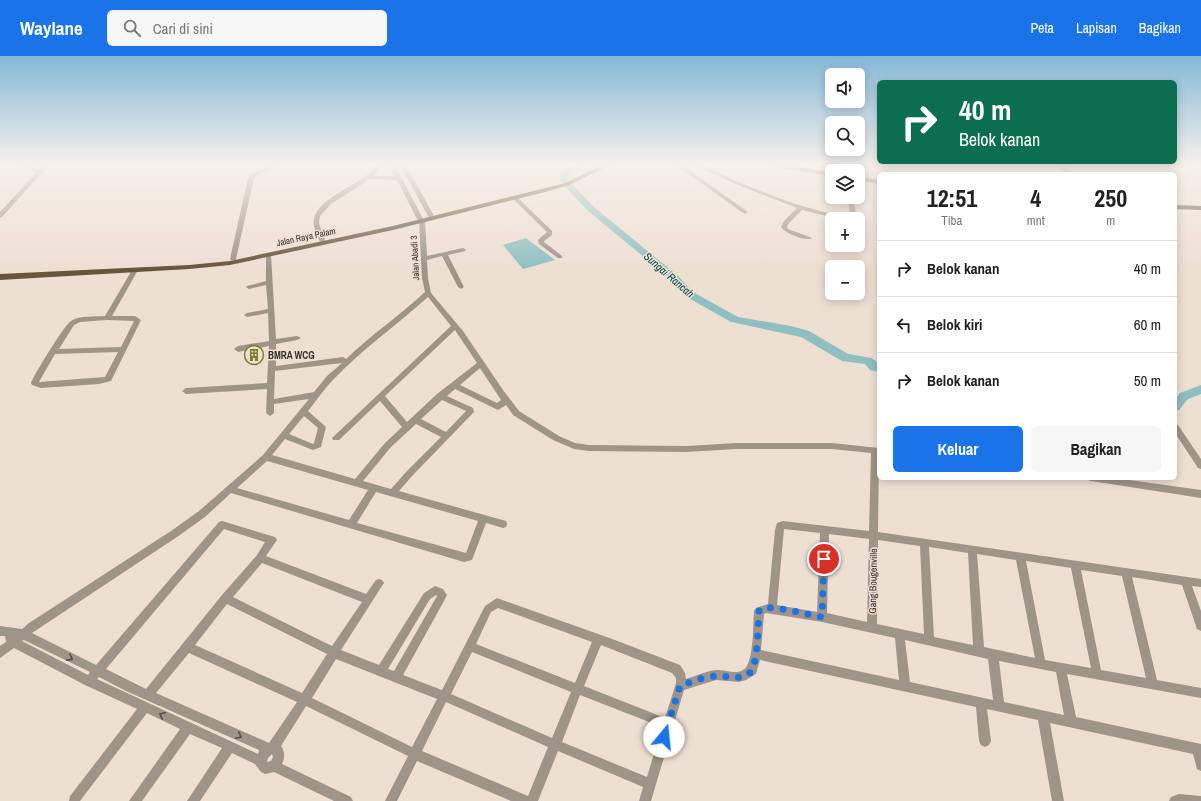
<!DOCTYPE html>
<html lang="id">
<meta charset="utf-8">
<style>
:root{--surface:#fff;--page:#f6f6f6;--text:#222;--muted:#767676;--line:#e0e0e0;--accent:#1a73e8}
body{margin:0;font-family:"Archivo Narrow",sans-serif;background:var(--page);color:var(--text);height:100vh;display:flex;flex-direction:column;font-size:15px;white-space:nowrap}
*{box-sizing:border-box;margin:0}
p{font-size:13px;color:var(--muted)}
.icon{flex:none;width:22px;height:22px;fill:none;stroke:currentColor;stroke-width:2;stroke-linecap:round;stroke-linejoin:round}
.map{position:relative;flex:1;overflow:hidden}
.panel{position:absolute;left:877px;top:116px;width:300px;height:308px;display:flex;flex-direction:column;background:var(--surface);border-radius:6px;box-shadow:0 2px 10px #0003}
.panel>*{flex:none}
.hud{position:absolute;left:877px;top:24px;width:300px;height:84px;border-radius:6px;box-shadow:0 2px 10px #0003;background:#0b6e4f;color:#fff;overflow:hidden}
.controls{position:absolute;left:825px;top:12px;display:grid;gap:8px}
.controls a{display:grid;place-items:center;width:40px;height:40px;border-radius:6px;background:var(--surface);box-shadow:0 2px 10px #0003;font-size:20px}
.pin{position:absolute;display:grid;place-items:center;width:34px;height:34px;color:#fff;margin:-17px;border:2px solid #fff;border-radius:50%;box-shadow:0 1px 4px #0007}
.me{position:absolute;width:44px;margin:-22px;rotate:17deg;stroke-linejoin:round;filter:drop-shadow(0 0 3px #0008)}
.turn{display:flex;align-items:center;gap:14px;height:84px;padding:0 16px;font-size:18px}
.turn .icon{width:52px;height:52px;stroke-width:2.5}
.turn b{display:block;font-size:28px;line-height:34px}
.eta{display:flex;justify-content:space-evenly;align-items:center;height:68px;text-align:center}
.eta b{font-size:24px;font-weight:700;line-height:28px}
.button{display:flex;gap:8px;margin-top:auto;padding:8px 16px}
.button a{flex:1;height:46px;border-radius:6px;background:var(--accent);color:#fff;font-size:16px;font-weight:700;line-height:46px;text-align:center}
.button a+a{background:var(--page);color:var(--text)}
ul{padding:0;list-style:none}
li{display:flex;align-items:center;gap:12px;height:56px;padding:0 16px;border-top:1px solid var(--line)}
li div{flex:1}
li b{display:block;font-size:15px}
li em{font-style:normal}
header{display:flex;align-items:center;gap:24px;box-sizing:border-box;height:56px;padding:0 20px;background:var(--accent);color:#fff}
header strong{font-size:19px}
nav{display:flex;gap:22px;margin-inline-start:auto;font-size:14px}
.search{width:280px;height:36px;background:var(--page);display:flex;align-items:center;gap:10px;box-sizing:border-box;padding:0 14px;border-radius:6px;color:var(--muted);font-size:15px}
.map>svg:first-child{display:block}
.water{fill:#90bfc1}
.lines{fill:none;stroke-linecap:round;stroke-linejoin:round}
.river{fill:#90bfc1;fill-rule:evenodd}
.minor{fill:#9e9588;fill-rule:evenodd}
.primary{fill:#66563e;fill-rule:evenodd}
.shaded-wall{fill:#8c817a}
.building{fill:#c8b8ae;stroke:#8c817a}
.oneway{stroke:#544e47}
.route{stroke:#1a73e8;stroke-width:7;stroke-dasharray:0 12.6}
.labels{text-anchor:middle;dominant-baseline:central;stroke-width:3;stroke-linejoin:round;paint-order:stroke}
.far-street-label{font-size:9px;fill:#352f2b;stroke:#eedfd3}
.poi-label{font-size:10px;font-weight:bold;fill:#352f2b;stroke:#eedfd3;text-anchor:start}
.street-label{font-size:10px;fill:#352f2b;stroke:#eedfd3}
.water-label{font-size:11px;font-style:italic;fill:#034d50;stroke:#eedfd3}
</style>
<header>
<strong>Waylane</strong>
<div class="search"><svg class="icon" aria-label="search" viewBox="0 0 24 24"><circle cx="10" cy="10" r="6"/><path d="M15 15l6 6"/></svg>Cari di sini</div>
<nav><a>Peta</a><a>Lapisan</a><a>Bagikan</a></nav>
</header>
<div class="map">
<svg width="1201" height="745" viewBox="0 0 1201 745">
<rect width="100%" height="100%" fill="#eedfd3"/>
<path class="water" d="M 526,182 L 555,204 L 523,213 L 503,189 Z"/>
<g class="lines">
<path class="river" d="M 571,109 L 580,109 L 569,119 L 567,123 L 594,151 L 678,220 L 693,236 L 738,261 L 791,270 L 809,275 L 848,298 L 872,302 L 879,308 L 879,316 L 870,314 L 865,308 L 842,305 L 801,281 L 731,266 L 685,240 L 672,224 L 588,155 L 560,125 L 559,123 L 562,116 Z
M 1201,329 L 1201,338 L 1188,343 L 1179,354 L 1175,355 L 1175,343 L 1180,337 Z"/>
<path class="minor" d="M 15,109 L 23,109 L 39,113 L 43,109 L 49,109 L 2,161 L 0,162 L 0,156 L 37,116 Z
M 273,109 L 280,109 L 257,119 L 254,122 L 236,203 L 235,204 L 231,204 L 230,203 L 248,122 L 253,117 Z
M 376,109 L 382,109 L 374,120 L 395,120 L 389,109 L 395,109 L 423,163 L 425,165 L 427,200 L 463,192 L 466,194 L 465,195 L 448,199 L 464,231 L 461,233 L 458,231 L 442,200 L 427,204 L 428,222 L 431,237 L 463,275 L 503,334 L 519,355 L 559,380 L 575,387 L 589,389 L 686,390 L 737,387 L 832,387 L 879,392 L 878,476 L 1201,523 L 1201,531 L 1192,530 L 1201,555 L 1201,575 L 1197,573 L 1196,570 L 1182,529 L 1132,521 L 1157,624 L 1201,632 L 1201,642 L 1067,618 L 1076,661 L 1201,688 L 1201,715 L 1197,713 L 1193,698 L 1050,667 L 1064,745 L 1052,745 L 1038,664 L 987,653 L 991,685 L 989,689 L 985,691 L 981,689 L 979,685 L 976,651 L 760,604 L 756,618 L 746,624 L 739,626 L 716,624 L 684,634 L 651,745 L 639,745 L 643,731 L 558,695 L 538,745 L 511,745 L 417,705 L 397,745 L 385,745 L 408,700 L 306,650 L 281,690 C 285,695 285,702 282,708 L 351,741 L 353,745 L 334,745 L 274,716 L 265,718 L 261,716 L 255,708 L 232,697 L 200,745 L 187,745 L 222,692 L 190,678 L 142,745 L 129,745 L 180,673 L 147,657 L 80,745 L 69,745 L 70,740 L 137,653 L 85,629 L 14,592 L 0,602 L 0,590 L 6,586 L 5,580 L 0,580 L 0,570 L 22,573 L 29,567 L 171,475 L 199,455 L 263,399 L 309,343 L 274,348 L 274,357 L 270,360 L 266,357 L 267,333 L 186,338 L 182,335 L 186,332 L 267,327 L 269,290 L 238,296 L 234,293 L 238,290 L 269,285 L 268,257 L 247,261 L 244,259 L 247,257 L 268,253 L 266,229 L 249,233 L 246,231 L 247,230 L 266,225 L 266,198 L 270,198 L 271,199 L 276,283 L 297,280 L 301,282 L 297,284 L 276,288 L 276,310 L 343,301 L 346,303 C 371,279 399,260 425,236 L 422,222 L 419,165 L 417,163 L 397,124 L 370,123 L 331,148 L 320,160 L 319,167 L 325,184 L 325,188 L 323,189 C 319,187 318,180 316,176 C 301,144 364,131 376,109 ZM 428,241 L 451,270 L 332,382 L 333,384 L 339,384 L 380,345 L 402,371 L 385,387 L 355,423 L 272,399 L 285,383 L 313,394 L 321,391 L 326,371 L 308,355 C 316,345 324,333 333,324 C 362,293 397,269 428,241 ZM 455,274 L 477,307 L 437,338 L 407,366 L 385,340 ZM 342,307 L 327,320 L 314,336 L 274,343 L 275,315 ZM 480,312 L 501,344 L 497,347 L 460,329 ZM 455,333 L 498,354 L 506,349 L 513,359 L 553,384 L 574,393 L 589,395 L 686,396 L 737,393 L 832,393 L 871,397 L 869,475 L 783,465 L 777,467 L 775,474 L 768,548 L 756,552 L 754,555 C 753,567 754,609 743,614 C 736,619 724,613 716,614 C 706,615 696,620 686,623 L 685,617 L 680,609 L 615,584 L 497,542 L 485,550 L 442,634 L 403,619 L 444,545 L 447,539 L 443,533 L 435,530 L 424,537 L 379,609 L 341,594 L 382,530 L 384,527 L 382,524 L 379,523 L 376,524 L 366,538 L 266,500 L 277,484 L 275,481 L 222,465 L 219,466 L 96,609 L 32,577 L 177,481 L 205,461 L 231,437 L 464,506 L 472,504 L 486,467 L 503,472 L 506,471 L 507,468 L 506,465 L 399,435 L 413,419 L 474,356 L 473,352 L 447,340 ZM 442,344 L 466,355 L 446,376 L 421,363 ZM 304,360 L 318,372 L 314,387 L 313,388 L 289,378 ZM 416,368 L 441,381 L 407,415 L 391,433 L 363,425 L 391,391 ZM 267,405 L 368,434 L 349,464 L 237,432 ZM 376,436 L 478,465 L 466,497 L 357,467 ZM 224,473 L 265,486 L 257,499 L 222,539 L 146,633 L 106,613 ZM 784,473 L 820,477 L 817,556 L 777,549 ZM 829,478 L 869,483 L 867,566 L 827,557 ZM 878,484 L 920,490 L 924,578 L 877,568 ZM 929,491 L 968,497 L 973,589 L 934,581 ZM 977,498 L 1016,504 L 1035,602 L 984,591 ZM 1026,505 L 1071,512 L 1091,612 L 1045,604 ZM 262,507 L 362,546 L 332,590 L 233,541 ZM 1081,514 L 1122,520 L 1146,622 L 1101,614 ZM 436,539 L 437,540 L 394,615 L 388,613 L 430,543 ZM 227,548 L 327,598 L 302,637 L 195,589 ZM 498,552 L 592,586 L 575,627 L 476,588 L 491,556 ZM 766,557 L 822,566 L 895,582 L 899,624 L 761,594 L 764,558 ZM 24,584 L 90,616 L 88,619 L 22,585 ZM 905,584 L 988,603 L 993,644 L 910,626 ZM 601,589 L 672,617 L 676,622 L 676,627 L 665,662 L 584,630 ZM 472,596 L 571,636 L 552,682 L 451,638 ZM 189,597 L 297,646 L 269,687 L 156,637 ZM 336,603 L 437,643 L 412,691 L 312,642 ZM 999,605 L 1056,616 L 1064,659 L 1004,646 ZM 99,621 L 126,635 L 259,694 L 258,698 L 97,623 ZM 580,639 L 662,671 L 647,721 L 562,686 ZM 446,646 L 548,691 L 528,740 L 422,695 ZM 272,698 L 273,701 L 271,705 L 267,706 L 268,702 Z
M 400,109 L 406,109 L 434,160 L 433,161 L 431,162 L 428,160 Z
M 676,109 L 682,109 L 748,156 L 745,158 L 743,157 Z
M 694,109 L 701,109 C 735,125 772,141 809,152 C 823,156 837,159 851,162 L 847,141 L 853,141 L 857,163 L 839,163 L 802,154 L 789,167 L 787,171 L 788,173 L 812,182 L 811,183 C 803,184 786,178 781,171 L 784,165 L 797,152 L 738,129 Z
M 1059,109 L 1065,109 L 1071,118 L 1065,118 Z
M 515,140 L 517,141 L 552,175 L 552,179 L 544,185 L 544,186 L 562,200 L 562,202 L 558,202 L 539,188 L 538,184 L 547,176 L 513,143 L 512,142 Z
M 839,189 L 845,189 L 840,195 L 836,195 L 835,194 Z
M 135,212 L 138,214 L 112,260 L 135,260 L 141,264 L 111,325 L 99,328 L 41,332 L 32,329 L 31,327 C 34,319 65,268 71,265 C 80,259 94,261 105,260 L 132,214 ZM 107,264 L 134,265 L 121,291 L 59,293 L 74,269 L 80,266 ZM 118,296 L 105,321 L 39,326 L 55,298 Z
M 1175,368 L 1178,369 L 1201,403 L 1201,413 L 1198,412 L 1175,377 Z
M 1087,422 L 1115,422 L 1201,434 L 1201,442 L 1091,425 L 1088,424 Z
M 1179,738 L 1201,740 L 1201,745 L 1169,745 L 1171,741 Z"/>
<path class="primary" d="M 602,109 L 610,109 L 569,129 L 549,135 L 393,174 L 230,209 L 189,213 L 0,224 L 0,218 L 189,209 L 230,205 L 393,170 L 565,127 Z
M 771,109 L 786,109 L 832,116 L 832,120 L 774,111 Z
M 858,120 L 879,124 L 879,128 L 858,124 Z
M 1175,149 L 1201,150 L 1201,154 L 1175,153 Z"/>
</g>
<path class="shaded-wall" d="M 255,289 L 258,294 L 257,301 L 249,303 L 246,298 Z"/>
<path class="building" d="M 255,289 L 254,296 L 246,298 L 247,290 Z"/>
<defs><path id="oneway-chevron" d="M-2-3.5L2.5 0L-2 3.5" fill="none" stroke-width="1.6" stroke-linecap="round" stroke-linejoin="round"/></defs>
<g class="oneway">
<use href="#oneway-chevron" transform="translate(70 602) rotate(26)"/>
<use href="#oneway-chevron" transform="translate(162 659) rotate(-155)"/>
<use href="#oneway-chevron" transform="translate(239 680) rotate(25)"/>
</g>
<linearGradient id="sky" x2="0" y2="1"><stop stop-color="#85b8d8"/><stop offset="0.51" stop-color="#f7f1eb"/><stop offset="1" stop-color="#f7f1eb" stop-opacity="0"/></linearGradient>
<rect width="1201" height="213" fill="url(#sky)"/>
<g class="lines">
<path class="route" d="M 664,681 L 680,630 C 691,626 704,621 715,620 C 726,619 746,627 752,613 C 758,601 758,570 759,555 C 761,553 761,552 764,552 C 775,550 810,559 822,561 L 824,503"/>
</g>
<defs>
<symbol id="building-ring" viewBox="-11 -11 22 22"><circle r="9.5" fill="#eedfd3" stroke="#7b7f29" stroke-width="1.5"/><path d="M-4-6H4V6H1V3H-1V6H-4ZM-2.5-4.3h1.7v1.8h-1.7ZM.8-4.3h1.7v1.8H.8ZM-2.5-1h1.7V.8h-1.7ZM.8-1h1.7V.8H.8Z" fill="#7b7f29"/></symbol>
</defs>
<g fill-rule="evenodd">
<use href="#building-ring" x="243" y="288" width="22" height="22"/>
</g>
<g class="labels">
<g class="far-street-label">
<text transform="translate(306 181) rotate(-12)">Jalan Raya Palam</text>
<text transform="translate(415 202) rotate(-93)">Jalan Abadi 3</text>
</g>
<g class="poi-label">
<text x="268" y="299">BMRA WCG</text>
</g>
<g class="street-label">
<text transform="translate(873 525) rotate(-89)">Gang Bougenville</text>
</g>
<g class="water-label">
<text transform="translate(669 219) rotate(41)">Sungai Rancah</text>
</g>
</g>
</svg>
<div class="controls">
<a><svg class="icon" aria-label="sound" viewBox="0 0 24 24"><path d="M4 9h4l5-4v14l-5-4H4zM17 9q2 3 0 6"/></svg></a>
<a><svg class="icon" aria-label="search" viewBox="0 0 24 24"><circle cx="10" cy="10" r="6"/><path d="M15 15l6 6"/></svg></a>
<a><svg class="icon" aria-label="layers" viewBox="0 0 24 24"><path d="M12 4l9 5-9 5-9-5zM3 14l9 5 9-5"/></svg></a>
<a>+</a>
<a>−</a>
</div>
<div class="pin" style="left:824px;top:503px;background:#d93025"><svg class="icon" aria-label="arrive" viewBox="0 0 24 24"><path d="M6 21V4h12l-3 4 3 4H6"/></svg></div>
<svg class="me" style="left:664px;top:681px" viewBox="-20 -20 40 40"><circle r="19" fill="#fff"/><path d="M0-13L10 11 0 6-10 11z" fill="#1a73e8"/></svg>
<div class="hud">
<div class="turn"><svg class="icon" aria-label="right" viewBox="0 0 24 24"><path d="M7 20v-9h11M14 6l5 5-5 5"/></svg><div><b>40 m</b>Belok kanan</div></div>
</div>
<section class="panel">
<div class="eta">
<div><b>12:51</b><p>Tiba</p></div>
<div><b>4</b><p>mnt</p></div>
<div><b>250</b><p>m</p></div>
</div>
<ul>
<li><svg class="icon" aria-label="right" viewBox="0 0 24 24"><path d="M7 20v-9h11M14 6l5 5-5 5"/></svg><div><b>Belok kanan</b></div><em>40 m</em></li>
<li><svg class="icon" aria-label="left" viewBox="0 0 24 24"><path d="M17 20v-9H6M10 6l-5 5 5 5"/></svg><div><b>Belok kiri</b></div><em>60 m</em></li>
<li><svg class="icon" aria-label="right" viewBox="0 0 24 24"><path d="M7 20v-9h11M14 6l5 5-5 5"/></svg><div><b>Belok kanan</b></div><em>50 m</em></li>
</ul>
<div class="button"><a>Keluar</a><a>Bagikan</a></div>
</section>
</div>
